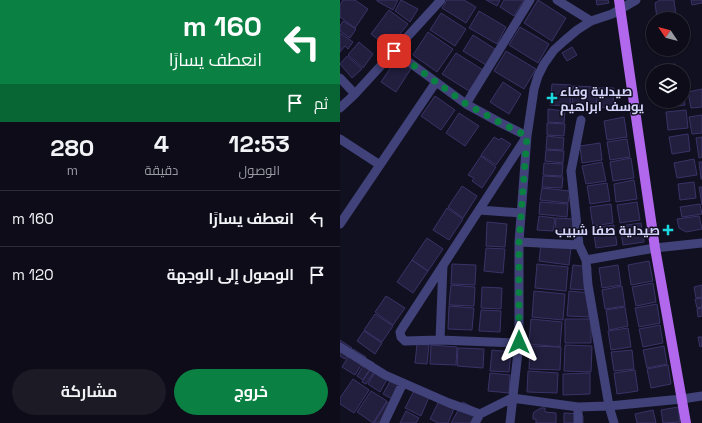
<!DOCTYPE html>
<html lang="ar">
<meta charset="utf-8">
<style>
:root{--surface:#0d0c18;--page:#1b1a25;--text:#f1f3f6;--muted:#9a9ba2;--line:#2d2c37;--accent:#0b8043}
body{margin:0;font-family:"Space Grotesk",Cairo,sans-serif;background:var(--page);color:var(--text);direction:rtl;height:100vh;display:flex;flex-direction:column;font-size:15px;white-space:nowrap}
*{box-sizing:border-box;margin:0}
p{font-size:13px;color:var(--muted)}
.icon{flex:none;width:22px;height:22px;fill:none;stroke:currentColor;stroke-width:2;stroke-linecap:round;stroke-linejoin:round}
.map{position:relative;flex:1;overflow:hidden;direction:ltr}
.sheet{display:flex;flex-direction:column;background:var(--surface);width:340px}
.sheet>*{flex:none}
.hud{background:#0b8043;color:#fff;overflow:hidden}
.needle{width:26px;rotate:305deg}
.fabs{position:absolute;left:306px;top:12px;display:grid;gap:8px}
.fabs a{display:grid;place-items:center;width:44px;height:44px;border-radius:50%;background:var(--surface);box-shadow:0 1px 3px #0004,0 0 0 1px var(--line);font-size:20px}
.pin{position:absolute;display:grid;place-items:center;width:34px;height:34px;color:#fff;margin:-17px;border-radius:8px;box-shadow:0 2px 6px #0006}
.me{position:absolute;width:44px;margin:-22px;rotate:0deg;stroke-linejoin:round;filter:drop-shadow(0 0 3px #0008)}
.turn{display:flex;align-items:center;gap:14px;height:84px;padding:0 12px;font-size:18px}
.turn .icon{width:52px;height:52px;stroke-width:2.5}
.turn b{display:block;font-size:28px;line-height:34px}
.then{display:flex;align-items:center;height:38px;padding:0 12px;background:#0003;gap:8px;font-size:15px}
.eta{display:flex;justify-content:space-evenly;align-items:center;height:68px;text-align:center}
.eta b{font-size:24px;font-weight:700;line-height:28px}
.cta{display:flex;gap:8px;margin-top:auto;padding:8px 12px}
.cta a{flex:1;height:46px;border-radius:24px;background:var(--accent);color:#fff;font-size:16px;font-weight:700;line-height:46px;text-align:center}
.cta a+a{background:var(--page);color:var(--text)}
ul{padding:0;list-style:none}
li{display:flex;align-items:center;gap:12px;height:56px;padding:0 12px;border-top:1px solid var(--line)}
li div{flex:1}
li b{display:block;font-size:15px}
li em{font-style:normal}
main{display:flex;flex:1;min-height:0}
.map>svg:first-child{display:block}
.building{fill:#221e3e;stroke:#393367}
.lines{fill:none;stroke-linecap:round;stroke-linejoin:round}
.minor{stroke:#404279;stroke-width:9}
.major{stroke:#b168ec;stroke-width:10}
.route{stroke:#0b8043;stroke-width:7;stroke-dasharray:0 12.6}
.poi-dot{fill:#1cd8de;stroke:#111020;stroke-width:1.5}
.labels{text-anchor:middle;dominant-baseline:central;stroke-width:3;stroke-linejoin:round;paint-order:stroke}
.poi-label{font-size:13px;font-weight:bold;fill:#d5d4fa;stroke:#111020;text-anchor:start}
</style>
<main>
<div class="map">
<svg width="362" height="423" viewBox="0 0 362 423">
<rect width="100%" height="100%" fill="#111020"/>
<path class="building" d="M 3,0 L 15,0 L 28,9 L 15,28 L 0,17 L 0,5 Z
M 37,0 L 58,0 L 53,10 L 37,1 Z
M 61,0 L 78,9 L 70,22 L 55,11 Z
M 107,0 L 124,0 L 136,7 L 126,23 L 102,8 Z
M 146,0 L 160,0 L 157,6 Z
M 164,0 L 184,0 L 174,16 L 160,7 Z
M 198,0 L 226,18 L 212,41 L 184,23 Z
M 256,0 L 268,0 L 269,3 L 257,5 Z
M 320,0 L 334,0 L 336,16 L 317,19 L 315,3 Z
M 351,0 L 362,0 L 362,3 L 352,5 Z
M 49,10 L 68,24 L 49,48 L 31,34 Z
M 139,11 L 166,27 L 157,44 L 129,28 Z
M 101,13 L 126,29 L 115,46 L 90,30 Z
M 3,21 L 16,29 L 10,38 L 0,31 L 0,26 Z
M 180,27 L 209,44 L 198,63 L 169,45 Z
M 88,32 L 113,49 L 97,72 L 73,55 Z
M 0,33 L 13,42 L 8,49 L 5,46 L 0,52 Z
M 133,35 L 155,49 L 146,65 L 123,51 Z
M 19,42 L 33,54 L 23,68 L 8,55 Z
M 232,47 L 237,55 L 227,61 L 222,53 Z
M 166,51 L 196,69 L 184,89 L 154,71 Z
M 116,53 L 143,70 L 129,91 L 102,74 Z
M 7,56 L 22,69 L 12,78 L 0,64 Z
M 57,58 L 72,67 L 56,92 L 41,82 Z
M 335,64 L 336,71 L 316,71 L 315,67 Z
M 163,82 L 181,94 L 169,114 L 150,102 Z
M 212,84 L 231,85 L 230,106 L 210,105 Z
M 233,86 L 258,87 L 256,108 L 232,106 Z
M 259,88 L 274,88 L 273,108 L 258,107 Z
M 343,88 L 345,105 L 325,108 L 324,101 L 343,101 Z
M 362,89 L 362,107 L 351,108 L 348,92 Z
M 95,96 L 115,110 L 101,130 L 81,116 Z
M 208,109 L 225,111 L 224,123 L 208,122 Z
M 346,110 L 348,128 L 328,130 L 326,112 Z
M 119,113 L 139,126 L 125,146 L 106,133 Z
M 362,115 L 362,133 L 352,134 L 349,117 Z
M 284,117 L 287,137 L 267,140 L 264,121 Z
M 207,123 L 225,124 L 224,136 L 207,135 Z
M 348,134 L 350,151 L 332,154 L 329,137 Z
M 207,136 L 224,138 L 223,150 L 206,149 Z
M 154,137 L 159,140 L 161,138 L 171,144 L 156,165 L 141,155 Z
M 362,137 L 362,157 L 359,158 L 356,138 Z
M 287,139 L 290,157 L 270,160 L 267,142 Z
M 260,143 L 262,160 L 242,163 L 240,146 Z
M 206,150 L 224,151 L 223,163 L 205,161 Z
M 141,156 L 156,167 L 142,188 L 132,181 L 134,178 L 128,175 Z
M 291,158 L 294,178 L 273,181 L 270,162 Z
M 354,159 L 357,175 L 337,178 L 334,163 Z
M 262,162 L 266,181 L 246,184 L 242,166 Z
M 359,162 L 362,162 L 362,179 L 361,179 Z
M 204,163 L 223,164 L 222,176 L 203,175 Z
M 203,176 L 223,177 L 222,188 L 202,187 Z
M 294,180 L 297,199 L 276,202 L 274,184 Z
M 354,182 L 356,198 L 340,200 L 338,184 Z
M 267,183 L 270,201 L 250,204 L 247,186 Z
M 122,186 L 137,196 L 123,218 L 108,207 Z
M 359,187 L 362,187 L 362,205 Z
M 202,188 L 230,191 L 228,203 L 200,200 Z
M 200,202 L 228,204 L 227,217 L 199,214 Z
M 297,202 L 300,220 L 280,223 L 277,205 Z
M 271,204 L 273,223 L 253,226 L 250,207 Z
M 360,204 L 362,214 L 342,217 L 340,207 Z
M 107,208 L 123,219 L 109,240 L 93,230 Z
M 199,216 L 215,218 L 213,231 L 197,230 Z
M 359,216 L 362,229 L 346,232 L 339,228 L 337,219 Z
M 216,218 L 233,219 L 232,232 L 215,231 Z
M 147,222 L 167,224 L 165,247 L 146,246 Z
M 301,223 L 304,242 L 283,245 L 280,226 Z
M 274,225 L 277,245 L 256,248 L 253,228 Z
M 87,238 L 103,249 L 88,271 L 72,260 Z
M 201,244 L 231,248 L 229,265 L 199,261 Z
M 146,248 L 165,249 L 163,273 L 144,271 Z
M 72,260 L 88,271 L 73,293 L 57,282 Z
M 309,261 L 313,281 L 291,285 L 288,265 Z
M 112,264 L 136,265 L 135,285 L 111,284 Z
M 197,264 L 228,267 L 226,291 L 195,288 Z
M 233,265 L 251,267 L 248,290 L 230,289 Z
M 278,265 L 281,285 L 262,288 L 259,268 Z
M 313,283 L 316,302 L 296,306 L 292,287 Z
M 111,285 L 135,287 L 134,306 L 109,305 Z
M 362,285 L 362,297 L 356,298 L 354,287 Z
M 282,286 L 285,306 L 265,309 L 262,290 Z
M 142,287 L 162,288 L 161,309 L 141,308 Z
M 194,291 L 225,294 L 223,320 L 192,317 Z
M 229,291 L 251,293 L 249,317 L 227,316 Z
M 46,296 L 65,308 L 53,325 L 35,312 Z
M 362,298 L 362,307 L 357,308 L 355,299 Z
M 317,304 L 320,323 L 299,327 L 295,308 Z
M 109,306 L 134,308 L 132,330 L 108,329 Z
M 285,307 L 288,326 L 269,330 L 266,310 Z
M 362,308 L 362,316 L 358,317 L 357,309 Z
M 141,310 L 161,311 L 160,332 L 139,331 Z
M 35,314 L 53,326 L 42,342 L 24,330 Z
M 191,319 L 222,322 L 220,347 L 189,344 Z
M 225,319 L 251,319 L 251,343 L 225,343 Z
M 320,325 L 323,343 L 303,347 L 299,329 Z
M 288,328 L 291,347 L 271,350 L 268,331 Z
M 24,331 L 42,343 L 35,354 L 17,341 Z
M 358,337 L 362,337 L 362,346 L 360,347 Z
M 0,340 L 12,348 L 5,359 L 0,356 Z
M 77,344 L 89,345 L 87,364 L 75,363 Z
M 91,345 L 117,347 L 116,365 L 90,364 Z
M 225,345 L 252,346 L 251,372 L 224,371 Z
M 190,346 L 221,347 L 220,370 L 189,369 Z
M 324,346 L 327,364 L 307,368 L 303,350 Z
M 118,348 L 144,349 L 143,368 L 117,366 Z
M 13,349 L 26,357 L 15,375 L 2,367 Z
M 152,350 L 171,352 L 169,372 L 150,371 Z
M 292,350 L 294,369 L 274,371 L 271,352 Z
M 27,359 L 34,363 L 23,380 L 17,376 Z
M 33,365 L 37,368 L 26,384 L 22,382 Z
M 328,365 L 331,384 L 311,388 L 307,369 Z
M 38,367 L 50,374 L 40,392 L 28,384 Z
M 295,370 L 298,391 L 277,394 L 274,373 Z
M 188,371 L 218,373 L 217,393 L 187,392 Z
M 150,373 L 170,375 L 169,393 L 148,391 Z
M 250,373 L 250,394 L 223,395 L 223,374 Z
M 53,376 L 66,383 L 56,401 L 43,394 Z
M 13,379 L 29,390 L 14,413 L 0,404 L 0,398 Z
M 75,389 L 89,397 L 81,416 L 65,408 Z
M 31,391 L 47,401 L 33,423 L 17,412 Z
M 101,397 L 116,404 L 108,423 L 98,423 L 90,419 Z
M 47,402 L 54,406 L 44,423 L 34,423 Z
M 123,402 L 140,411 L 133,423 L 111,423 Z
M 338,407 L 340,422 L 323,423 L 321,410 Z
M 201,408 L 205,408 L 205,412 L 216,413 L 216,423 L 196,423 L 196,419 L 193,419 L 193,415 L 194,412 Z
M 313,410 L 316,423 L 297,423 L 295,414 Z
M 66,411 L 79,418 L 76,423 L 60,423 Z
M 224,413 L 242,414 L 243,417 L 243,423 L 224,423 Z"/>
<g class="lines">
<path class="minor" d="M 217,0 L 251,21
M 54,51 L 126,104 L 159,122 L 187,136 L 63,327 L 60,332 L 61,337 L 65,341 L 100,340 L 179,343
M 0,78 L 15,94
M 126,104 L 190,0
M 0,108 L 15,94 L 101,0
M 241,120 L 231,171 L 239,245 L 246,260 L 248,285 L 269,406 L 274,423
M 0,139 L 40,165
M 139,210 L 181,213
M 0,224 L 96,82
M 179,242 L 239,245
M 246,260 L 315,248 L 362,243
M 100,340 L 103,265
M 0,347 L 45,375 L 109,403 L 140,414
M 44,423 L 63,383
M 135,423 L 140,414 L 172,398 L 238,407 L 269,406 L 342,399 L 362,396
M 170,423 L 179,343 L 179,242 L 187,136 L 194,89 L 198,76 L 204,64 L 214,50 L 224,41 L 237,30 L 251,21 L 272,14 L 296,0
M 238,423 L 238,407"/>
<path class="major" d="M 279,0 L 315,248 L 346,423"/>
</g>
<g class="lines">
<path class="route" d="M 54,51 L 126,104 L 159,122 L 187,136 L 179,242 L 179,342"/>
</g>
<g class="poi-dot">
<path d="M210 92h4v4h4v4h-4v4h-4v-4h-4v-4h4z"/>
<path d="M326 224h4v4h4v4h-4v4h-4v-4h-4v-4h4z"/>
</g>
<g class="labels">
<g class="poi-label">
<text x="220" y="91">صيدلية وفاء<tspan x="220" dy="15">يوسف ابراهيم</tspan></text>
<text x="320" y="230" text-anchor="end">صيدلية صفا شبيب</text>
</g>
</g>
</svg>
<div class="fabs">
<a><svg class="needle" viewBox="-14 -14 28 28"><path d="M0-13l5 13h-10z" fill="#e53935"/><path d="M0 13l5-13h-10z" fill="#9a9ba2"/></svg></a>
<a><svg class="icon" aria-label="layers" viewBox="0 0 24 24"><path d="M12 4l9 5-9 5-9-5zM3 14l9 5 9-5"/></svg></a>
</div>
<div class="pin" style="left:54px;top:51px;background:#d93025"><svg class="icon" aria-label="arrive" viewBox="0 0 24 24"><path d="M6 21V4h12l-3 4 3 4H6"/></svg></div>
<svg class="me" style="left:179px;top:342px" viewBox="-20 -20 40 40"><path d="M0-17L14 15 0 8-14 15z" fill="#0b8043" stroke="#fff" stroke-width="4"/></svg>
</div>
<section class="sheet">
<div class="hud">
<div class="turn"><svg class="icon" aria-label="left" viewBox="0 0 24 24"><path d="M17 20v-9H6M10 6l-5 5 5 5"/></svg><div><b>160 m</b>انعطف يسارًا</div></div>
<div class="then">ثم<svg class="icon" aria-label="arrive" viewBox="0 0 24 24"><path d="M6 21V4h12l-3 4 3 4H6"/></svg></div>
</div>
<div class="eta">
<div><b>12:53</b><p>الوصول</p></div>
<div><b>4</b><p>دقيقة</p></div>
<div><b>280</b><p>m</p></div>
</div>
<ul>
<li><svg class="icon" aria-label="left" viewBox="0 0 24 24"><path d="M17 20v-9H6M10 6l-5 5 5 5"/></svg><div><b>انعطف يسارًا</b></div><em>160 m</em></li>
<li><svg class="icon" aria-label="arrive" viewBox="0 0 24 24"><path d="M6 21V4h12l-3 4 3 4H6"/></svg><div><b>الوصول إلى الوجهة</b></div><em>120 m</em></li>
</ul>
<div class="cta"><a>خروج</a><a>مشاركة</a></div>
</section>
</main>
